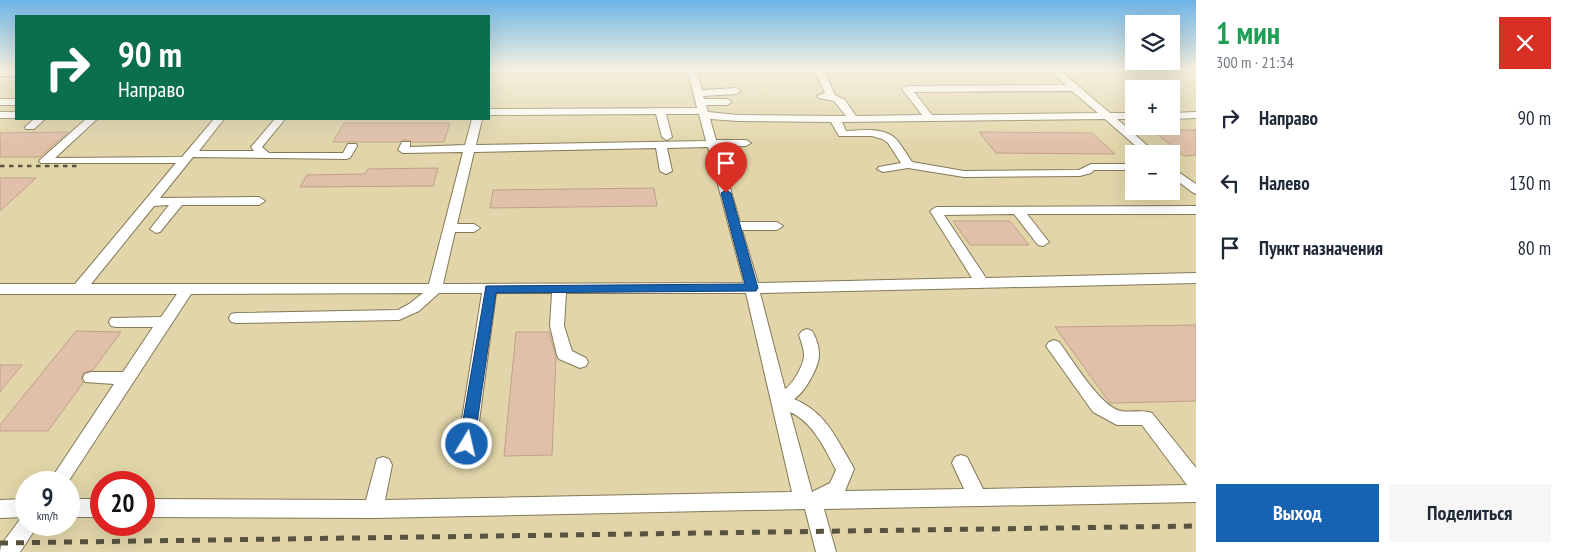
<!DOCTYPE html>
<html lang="ru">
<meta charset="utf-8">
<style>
:root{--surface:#fff;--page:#f6f6f7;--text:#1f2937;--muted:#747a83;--accent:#1762b1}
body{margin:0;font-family:"PT Sans Narrow",sans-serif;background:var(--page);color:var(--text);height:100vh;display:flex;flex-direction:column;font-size:19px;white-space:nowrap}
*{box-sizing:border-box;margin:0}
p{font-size:16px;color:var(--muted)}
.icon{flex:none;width:28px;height:28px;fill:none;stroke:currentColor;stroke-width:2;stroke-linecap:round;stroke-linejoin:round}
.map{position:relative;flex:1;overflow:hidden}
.side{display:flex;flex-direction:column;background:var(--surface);width:375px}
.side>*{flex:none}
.hud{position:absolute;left:15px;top:15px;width:475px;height:105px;border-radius:0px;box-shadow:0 5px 20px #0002;background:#0b6e4f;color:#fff;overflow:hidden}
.fabs{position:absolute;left:1125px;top:15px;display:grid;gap:10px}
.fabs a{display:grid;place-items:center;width:55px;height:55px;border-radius:0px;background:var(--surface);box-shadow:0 5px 20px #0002;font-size:25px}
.speed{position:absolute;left:15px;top:471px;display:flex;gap:10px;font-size:25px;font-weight:700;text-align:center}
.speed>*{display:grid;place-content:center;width:65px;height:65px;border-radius:50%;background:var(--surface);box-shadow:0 5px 20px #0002;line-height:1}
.speed small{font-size:12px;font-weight:400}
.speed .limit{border:8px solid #d22;background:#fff;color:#111}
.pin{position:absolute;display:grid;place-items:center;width:42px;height:42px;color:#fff;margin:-51px -21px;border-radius:50% 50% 50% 0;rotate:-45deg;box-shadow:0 0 5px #0007}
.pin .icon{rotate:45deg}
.me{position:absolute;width:55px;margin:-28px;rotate:9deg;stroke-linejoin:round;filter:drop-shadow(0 0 4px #0008)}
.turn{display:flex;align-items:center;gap:18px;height:105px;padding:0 20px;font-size:22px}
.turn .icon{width:65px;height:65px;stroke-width:2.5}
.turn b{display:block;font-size:35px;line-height:42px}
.round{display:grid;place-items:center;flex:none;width:52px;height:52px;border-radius:0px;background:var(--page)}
.overview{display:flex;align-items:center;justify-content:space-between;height:85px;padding:0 20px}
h1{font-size:30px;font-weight:700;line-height:38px;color:#1e9e55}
.cta{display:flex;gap:10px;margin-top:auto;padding:10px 20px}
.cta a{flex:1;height:58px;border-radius:0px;background:var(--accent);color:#fff;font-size:20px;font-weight:700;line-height:58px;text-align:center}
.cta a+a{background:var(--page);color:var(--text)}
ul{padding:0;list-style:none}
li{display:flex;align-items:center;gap:15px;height:65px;padding:0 20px}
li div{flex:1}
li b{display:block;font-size:19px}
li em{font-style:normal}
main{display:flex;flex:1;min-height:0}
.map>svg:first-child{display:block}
.built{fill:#e1d5a9;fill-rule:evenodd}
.building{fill:#e0c0a8;stroke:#c0a189}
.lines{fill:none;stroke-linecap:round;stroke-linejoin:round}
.minor-casing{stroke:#837958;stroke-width:2}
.minor{fill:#fff;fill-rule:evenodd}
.rail-far1{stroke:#58533f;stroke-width:2.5;stroke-dasharray:4.5 4.5;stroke-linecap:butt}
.rail{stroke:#58533f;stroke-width:5;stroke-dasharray:8 8;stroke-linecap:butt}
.route{fill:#1762b1;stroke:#0f4073}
</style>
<main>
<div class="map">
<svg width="1196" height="552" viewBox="0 0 1196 552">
<rect width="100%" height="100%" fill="#ebe0bb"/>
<path class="built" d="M 0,68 L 16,68 L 16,119 L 489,119 L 489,68 L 1196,68 L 1196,552 L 0,552 ZM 1134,89 L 1171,89 L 1171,126 L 1134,126 ZM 1134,154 L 1171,154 L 1171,191 L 1134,191 ZM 26,482 L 69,482 L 69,525 L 26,525 ZM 101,482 L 144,482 L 144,525 L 101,525 Z"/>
<path class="building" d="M 344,123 L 450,123 L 444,142 L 412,142 L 410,140 L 402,140 L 400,142 L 333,142 Z
M 1152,130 L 1196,130 L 1196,155 L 1184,156 Z
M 68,132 L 40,157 L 0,157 L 0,133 Z
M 979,132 L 1092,133 L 1115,154 L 996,153 Z
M 438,168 L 433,186 L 300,187 L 307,175 L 365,174 L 368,169 Z
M 0,178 L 36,178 L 0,211 Z
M 654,188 L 657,206 L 490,208 L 493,190 Z
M 953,221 L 1010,221 L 1029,245 L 970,245 Z
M 1196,325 L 1196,401 L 1110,403 L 1055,327 Z
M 76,331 L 121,332 L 93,370 L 83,373 L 81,379 L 83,383 L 48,431 L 0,431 L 0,425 Z
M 516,332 L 549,332 L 556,357 L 552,455 L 504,456 Z
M 0,365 L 22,365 L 0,392 Z"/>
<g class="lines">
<defs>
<path id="minor" d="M 687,68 L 696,68 L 702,90 L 736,88 L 741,91 L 736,94 L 703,96 L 704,99 L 727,99 L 732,102 L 727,105 L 706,105 L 708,112 L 738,115 L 846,116 L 834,101 L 819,98 L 817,96 L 825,93 L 814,68 L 823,68 L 835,95 L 845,100 L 856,116 L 922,115 L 902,89 L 907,86 L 1066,85 L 1047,68 L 1057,68 L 1110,113 L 1134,113 L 1134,119 L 1117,119 L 1157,154 L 1145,154 L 1105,119 L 842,122 L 846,131 C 862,130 884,127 896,139 C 902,146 907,155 912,162 L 964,171 L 1079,170 L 1091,164 L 1134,164 L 1134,170 L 1094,170 L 1091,173 L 1080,176 L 964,177 L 908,168 L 883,172 L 877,169 L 879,167 L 901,163 L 888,143 L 882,139 L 872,136 L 839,136 L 831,122 L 738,121 L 710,119 L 716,140 L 746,140 L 751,143 L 746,146 L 718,147 L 740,222 L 777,222 L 783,226 L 777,230 L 742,230 L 758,283 L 972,278 L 930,211 L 936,207 L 1196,206 L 1196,214 L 1027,214 L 1049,242 L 1043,246 L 1038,245 L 1014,214 L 944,215 L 986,278 L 1196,273 L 1196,283 L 760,293 L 785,389 C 793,384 804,365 804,355 C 804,349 801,341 799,335 L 802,331 L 807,329 L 812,331 C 816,337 819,347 819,354 C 820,366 804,394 794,399 C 825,412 835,436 851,463 L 854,469 L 845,491 L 964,489 L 952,463 L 955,457 L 961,455 L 967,457 L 983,489 L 1187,485 L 1142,425 L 1117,425 L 1093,412 L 1046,346 L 1049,342 L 1054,340 L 1059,342 C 1072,359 1101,408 1121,411 C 1132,413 1142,409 1152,413 L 1196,468 L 1196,502 L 824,509 L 836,552 L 816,552 L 805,509 L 374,518 L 144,517 L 144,499 L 366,500 L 377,459 L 383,457 L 389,459 L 392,465 L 385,500 L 792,492 L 746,293 L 566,293 L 564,326 L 572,351 L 586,358 L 588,362 L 586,366 L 580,368 L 559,359 L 557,355 L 550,326 L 552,293 L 496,293 L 476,444 L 473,449 L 467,452 L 461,449 L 458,444 L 482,293 L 439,293 L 419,311 L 399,320 L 236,323 L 231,322 L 229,318 L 231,314 L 236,313 L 398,310 L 409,304 L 423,293 L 191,294 L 68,482 L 49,482 L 114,384 L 85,382 L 83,378 L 85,374 L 91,372 L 123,372 L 153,327 L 116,327 L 111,326 L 109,322 L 111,318 L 161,317 L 177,294 L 0,294 L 0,284 L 75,284 L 176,163 L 41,163 L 39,161 L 41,159 L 86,119 L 97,119 L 55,158 L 182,157 L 214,119 L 224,119 L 199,151 L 254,151 L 251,147 L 275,119 L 285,119 L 262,147 L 269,153 L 343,153 L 348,144 L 356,144 L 357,146 L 350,158 L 346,159 L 193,157 L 160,198 L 259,197 L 265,201 L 259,205 L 182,205 L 160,232 L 156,233 L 150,229 L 169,205 L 154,206 L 91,284 L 429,284 L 463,152 L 403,153 L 398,150 L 402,142 L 410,142 L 410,147 L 465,145 L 472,119 L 482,119 L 476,145 L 706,141 L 699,114 L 666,114 L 672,137 L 667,140 L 662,137 L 656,114 L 489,115 L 489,109 L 697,108 ZM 1072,91 L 1098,113 L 932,115 L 914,92 ZM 708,147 L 744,283 L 443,284 L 455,232 L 474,232 L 480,228 L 474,224 L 457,224 L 474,152 L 656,148 L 660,171 L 666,174 L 672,171 L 667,148 ZM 790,412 C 813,422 825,449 836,470 L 830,483 L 812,492 Z
M 0,70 L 16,70 L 16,76 L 0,76 Z
M 0,99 L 16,99 L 16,105 L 0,105 Z
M 0,112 L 16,112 L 16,118 L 0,118 Z
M 1196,112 L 1196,118 L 1171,119 L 1171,113 Z
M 34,119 L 45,119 L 34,129 L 26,129 L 25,127 Z
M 1171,167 L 1196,184 L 1196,194 L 1192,192 L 1171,176 Z
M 26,499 L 26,525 L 38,525 L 20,552 L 0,552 L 1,545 L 21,518 L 25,517 L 0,518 L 0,500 Z
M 69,499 L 101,499 L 101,517 L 69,517 Z"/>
</defs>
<use href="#minor" class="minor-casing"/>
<use href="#minor" class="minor"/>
<path class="rail-far1" d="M 0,166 L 79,166"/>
<path class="rail" d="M 0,543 L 1196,526"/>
</g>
<linearGradient id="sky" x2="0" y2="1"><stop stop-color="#6eb4e7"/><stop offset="0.47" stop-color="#f6f1e0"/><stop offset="1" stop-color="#f6f1e0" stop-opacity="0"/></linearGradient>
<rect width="1196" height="146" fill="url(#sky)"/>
<path class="route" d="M 726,190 L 731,193 L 758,288 L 756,291 L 496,293 L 474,444 L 472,448 L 467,450 L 461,448 L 459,444 L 486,286 L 745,284 L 721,193 Z"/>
</svg>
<div class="fabs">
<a><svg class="icon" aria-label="layers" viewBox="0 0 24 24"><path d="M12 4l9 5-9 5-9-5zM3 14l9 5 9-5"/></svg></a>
<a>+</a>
<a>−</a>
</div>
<div class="speed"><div>9<small>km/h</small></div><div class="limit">20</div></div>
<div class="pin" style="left:726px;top:193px;background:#d93025"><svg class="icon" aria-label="arrive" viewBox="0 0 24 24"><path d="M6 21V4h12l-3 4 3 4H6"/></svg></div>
<svg class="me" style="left:467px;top:444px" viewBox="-20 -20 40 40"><circle r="17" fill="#1762b1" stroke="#fff" stroke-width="3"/><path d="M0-11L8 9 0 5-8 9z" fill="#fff"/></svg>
<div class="hud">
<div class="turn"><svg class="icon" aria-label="right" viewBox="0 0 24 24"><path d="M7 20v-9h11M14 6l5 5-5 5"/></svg><div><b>90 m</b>Направо</div></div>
</div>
</div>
<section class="side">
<div class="overview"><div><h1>1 мин</h1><p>300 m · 21:34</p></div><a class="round" style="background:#d93025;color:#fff"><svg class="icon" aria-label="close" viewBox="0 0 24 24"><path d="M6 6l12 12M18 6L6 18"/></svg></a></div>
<ul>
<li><svg class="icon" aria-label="right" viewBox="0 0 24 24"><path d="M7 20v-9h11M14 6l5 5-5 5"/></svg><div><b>Направо</b></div><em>90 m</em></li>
<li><svg class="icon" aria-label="left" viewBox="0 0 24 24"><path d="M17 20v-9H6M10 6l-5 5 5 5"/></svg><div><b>Налево</b></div><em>130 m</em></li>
<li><svg class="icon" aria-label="arrive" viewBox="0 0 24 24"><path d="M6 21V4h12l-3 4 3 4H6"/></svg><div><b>Пункт назначения</b></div><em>80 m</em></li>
</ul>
<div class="cta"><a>Выход</a><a>Поделиться</a></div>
</section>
</main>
